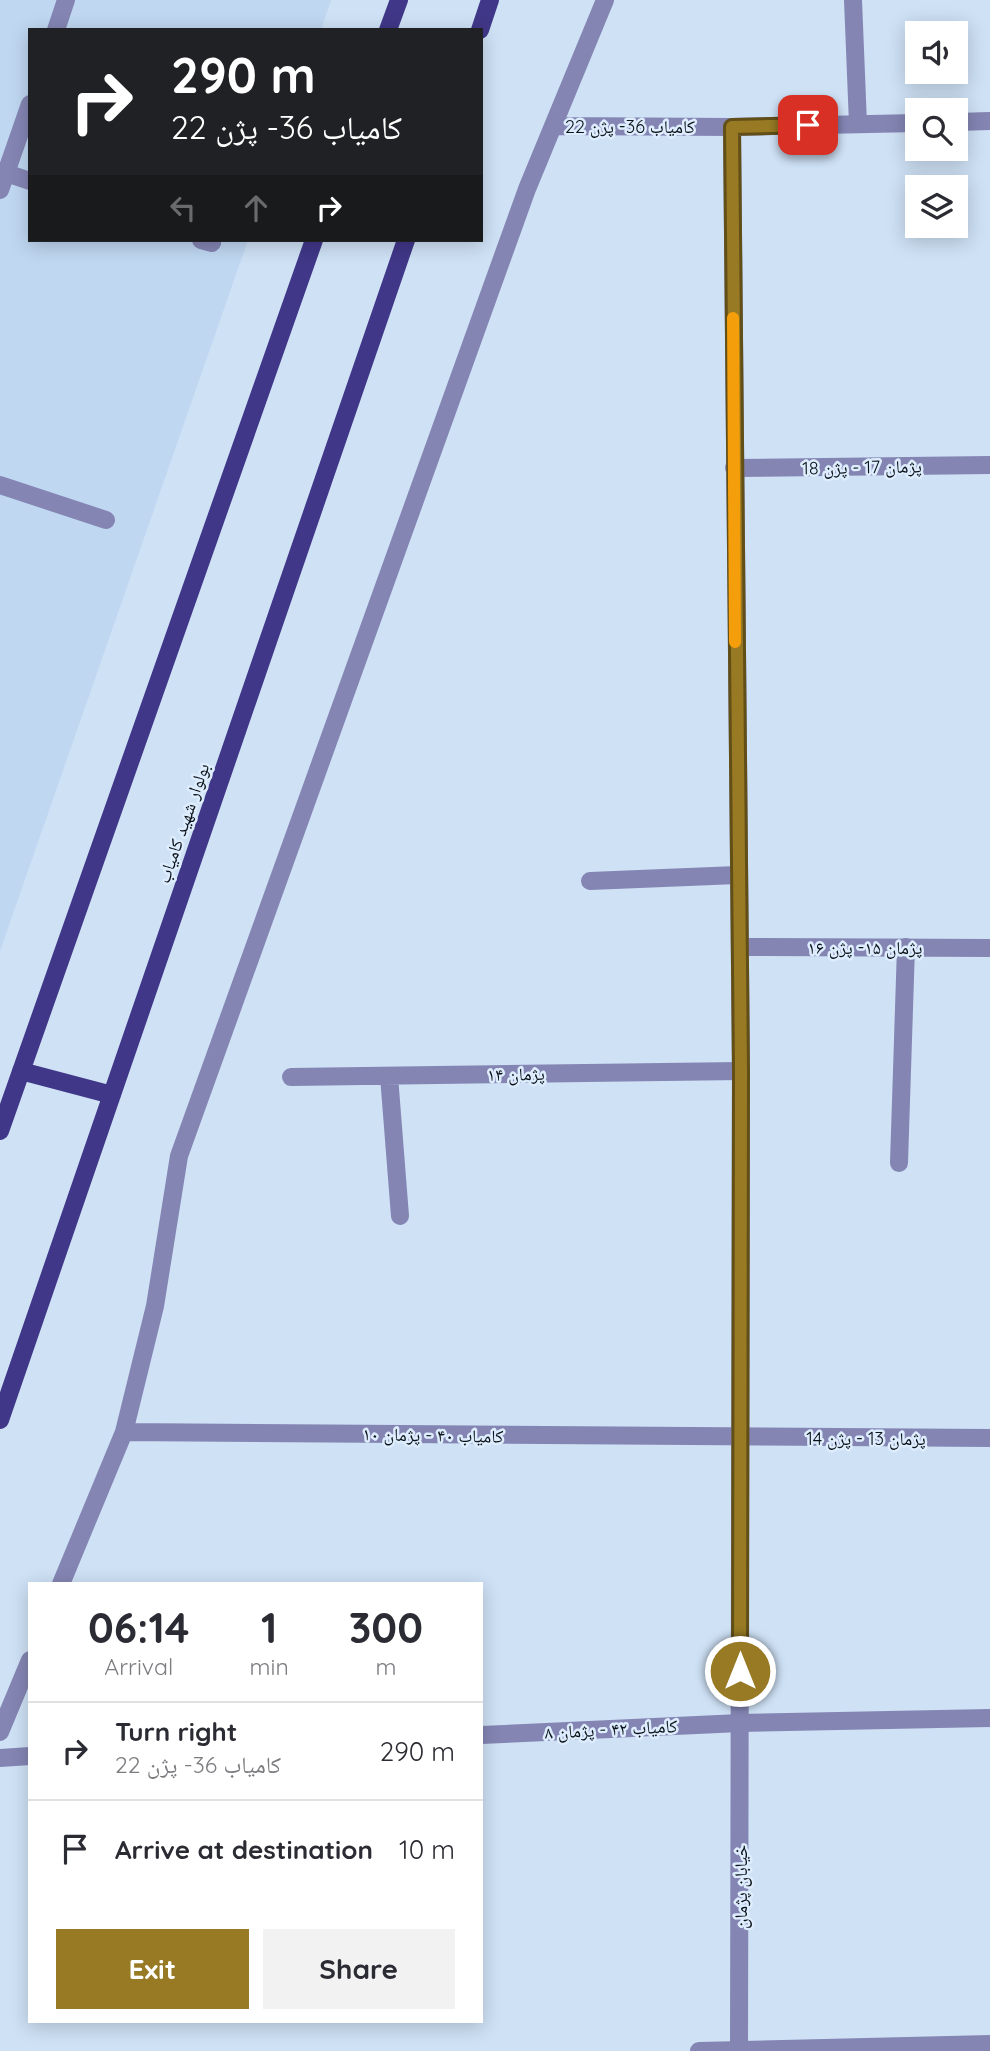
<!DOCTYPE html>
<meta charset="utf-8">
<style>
:root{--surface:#fff;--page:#f2f2f3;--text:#2b2b33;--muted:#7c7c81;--line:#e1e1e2;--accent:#977a23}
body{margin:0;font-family:Quicksand,"Noto Naskh Arabic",sans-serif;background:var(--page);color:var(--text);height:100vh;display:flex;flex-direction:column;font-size:26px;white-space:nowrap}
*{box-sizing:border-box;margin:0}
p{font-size:23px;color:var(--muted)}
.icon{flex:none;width:38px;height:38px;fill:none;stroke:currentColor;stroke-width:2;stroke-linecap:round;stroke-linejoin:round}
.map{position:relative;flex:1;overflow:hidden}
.sheet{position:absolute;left:28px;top:1582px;width:455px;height:441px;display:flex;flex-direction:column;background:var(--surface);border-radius:0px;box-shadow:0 4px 18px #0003}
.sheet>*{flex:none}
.top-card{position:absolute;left:28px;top:28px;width:455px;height:214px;border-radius:0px;box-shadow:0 4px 18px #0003;background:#202124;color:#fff;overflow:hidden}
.buttons{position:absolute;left:905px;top:21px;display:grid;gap:14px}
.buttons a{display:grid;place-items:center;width:63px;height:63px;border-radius:0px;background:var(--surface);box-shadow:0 4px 18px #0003;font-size:35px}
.pin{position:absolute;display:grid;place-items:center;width:60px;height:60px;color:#fff;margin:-30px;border-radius:14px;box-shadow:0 4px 10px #0006}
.me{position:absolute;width:77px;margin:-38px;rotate:0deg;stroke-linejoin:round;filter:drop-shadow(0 0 5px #0008)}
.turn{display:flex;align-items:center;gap:24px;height:147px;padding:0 28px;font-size:32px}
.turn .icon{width:91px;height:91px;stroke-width:2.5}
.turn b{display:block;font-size:49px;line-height:60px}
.lanes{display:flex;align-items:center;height:66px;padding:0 28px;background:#0003;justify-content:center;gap:35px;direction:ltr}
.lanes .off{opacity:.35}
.eta{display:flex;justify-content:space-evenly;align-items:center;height:119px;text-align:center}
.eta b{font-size:42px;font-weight:800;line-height:49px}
.action{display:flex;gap:14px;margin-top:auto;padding:14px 28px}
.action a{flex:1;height:80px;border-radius:0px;background:var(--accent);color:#fff;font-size:28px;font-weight:800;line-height:80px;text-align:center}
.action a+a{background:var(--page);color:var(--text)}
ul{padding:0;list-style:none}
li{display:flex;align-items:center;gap:21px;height:98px;padding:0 28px;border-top:2px solid var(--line)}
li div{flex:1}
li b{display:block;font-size:26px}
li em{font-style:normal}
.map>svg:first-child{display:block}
.built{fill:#bfd7f1}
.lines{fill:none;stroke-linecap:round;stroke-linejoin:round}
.minor{stroke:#8485b3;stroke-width:18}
.tertiary{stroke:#8485b3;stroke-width:18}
.primary{stroke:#403788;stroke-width:18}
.route-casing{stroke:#624f17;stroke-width:18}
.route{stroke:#977a23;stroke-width:12}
.slow{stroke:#f59e0b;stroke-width:12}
.labels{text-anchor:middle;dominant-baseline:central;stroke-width:5;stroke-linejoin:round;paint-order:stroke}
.street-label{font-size:18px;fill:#0a1118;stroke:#deedfe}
</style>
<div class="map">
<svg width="990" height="2051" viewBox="0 0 990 2051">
<rect width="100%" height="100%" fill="#cee1f5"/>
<path class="built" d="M 0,0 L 331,0 L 321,30 L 30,30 L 30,240 L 248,240 L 0,951 Z"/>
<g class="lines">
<path class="minor" d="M 853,0 L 858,124
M 56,30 L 66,0
M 956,122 L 990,121
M 553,126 L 732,127 L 917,123
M 0,171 L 30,181
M 0,190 L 30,104
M 201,240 L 212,243
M 734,468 L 990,465
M 0,485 L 106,520
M 590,881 L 737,875
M 740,947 L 990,948
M 389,1076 L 400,1216
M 291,1077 L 741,1071
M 899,1163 L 906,947
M 124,1432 L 990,1438
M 61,1584 L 124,1432 L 155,1306 L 179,1156 L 527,189 L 605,0
M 0,1732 L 30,1660
M 481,1735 L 740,1723 L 990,1718
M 0,1758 L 30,1756
M 699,2051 L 990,2044"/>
<path class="tertiary" d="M 732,127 L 741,1071 L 739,2051"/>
<path class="primary" d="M 388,30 L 399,0
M 480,30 L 490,0
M 21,1071 L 112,1095
M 0,1131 L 314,240
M 0,1420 L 406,240"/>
</g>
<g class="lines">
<defs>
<path id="route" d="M 740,1671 L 741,1071 L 732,127 L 808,125"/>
</defs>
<use href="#route" class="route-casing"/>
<use href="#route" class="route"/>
<path class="slow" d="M 733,318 L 735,642"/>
</g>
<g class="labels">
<g class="street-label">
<text x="630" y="126">کامیاب 36- پژن 22</text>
<text transform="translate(862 467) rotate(-1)">پژمان 17 - پژن 18</text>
<text transform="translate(183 823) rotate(-71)">بولوار شهید کامیاب</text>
<text x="865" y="947">پژمان ۱۵- پژن ۱۶</text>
<text transform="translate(516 1074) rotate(-1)">پژمان ۱۴</text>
<text transform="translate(433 1435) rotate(1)">کامیاب ۴۰ - پژمان ۱۰</text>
<text x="866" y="1438">پژمان 13 - پژن 14</text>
<text transform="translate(611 1729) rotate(-3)">کامیاب ۴۲ - پژمان ۸</text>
<text transform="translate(740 1887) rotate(-90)">خیابان پژمان</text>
</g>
</g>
</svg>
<div class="buttons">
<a><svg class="icon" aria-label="sound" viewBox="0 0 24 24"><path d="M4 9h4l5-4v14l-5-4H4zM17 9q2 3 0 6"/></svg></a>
<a><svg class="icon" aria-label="search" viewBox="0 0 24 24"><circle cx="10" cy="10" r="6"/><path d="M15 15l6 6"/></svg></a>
<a><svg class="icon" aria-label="layers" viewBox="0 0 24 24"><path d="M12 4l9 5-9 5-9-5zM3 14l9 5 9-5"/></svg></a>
</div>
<div class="pin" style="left:808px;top:125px;background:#d93025"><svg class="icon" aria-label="arrive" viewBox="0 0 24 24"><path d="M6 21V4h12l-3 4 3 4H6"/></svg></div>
<svg class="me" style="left:740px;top:1671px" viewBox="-20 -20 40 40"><circle r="17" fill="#977a23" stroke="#fff" stroke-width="3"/><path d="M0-11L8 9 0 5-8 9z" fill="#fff"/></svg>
<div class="top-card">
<div class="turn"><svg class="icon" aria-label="right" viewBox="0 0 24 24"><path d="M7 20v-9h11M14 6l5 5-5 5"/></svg><div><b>290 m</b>کامیاب 36- پژن 22</div></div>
<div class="lanes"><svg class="icon off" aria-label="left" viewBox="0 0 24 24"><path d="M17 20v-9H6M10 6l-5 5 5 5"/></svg><svg class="icon off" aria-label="ahead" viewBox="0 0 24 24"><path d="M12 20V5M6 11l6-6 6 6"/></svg><svg class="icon" aria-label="right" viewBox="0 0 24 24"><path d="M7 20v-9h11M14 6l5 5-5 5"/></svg></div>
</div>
<section class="sheet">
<div class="eta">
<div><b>06:14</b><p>Arrival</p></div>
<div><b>1</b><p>min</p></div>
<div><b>300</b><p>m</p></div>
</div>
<ul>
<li><svg class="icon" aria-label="right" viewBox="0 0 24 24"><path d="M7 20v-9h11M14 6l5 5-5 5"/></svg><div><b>Turn right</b><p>کامیاب 36- پژن 22</p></div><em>290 m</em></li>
<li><svg class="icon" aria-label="arrive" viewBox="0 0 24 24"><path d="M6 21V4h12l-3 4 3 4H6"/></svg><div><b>Arrive at destination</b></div><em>10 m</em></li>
</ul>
<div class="action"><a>Exit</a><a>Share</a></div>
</section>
</div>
